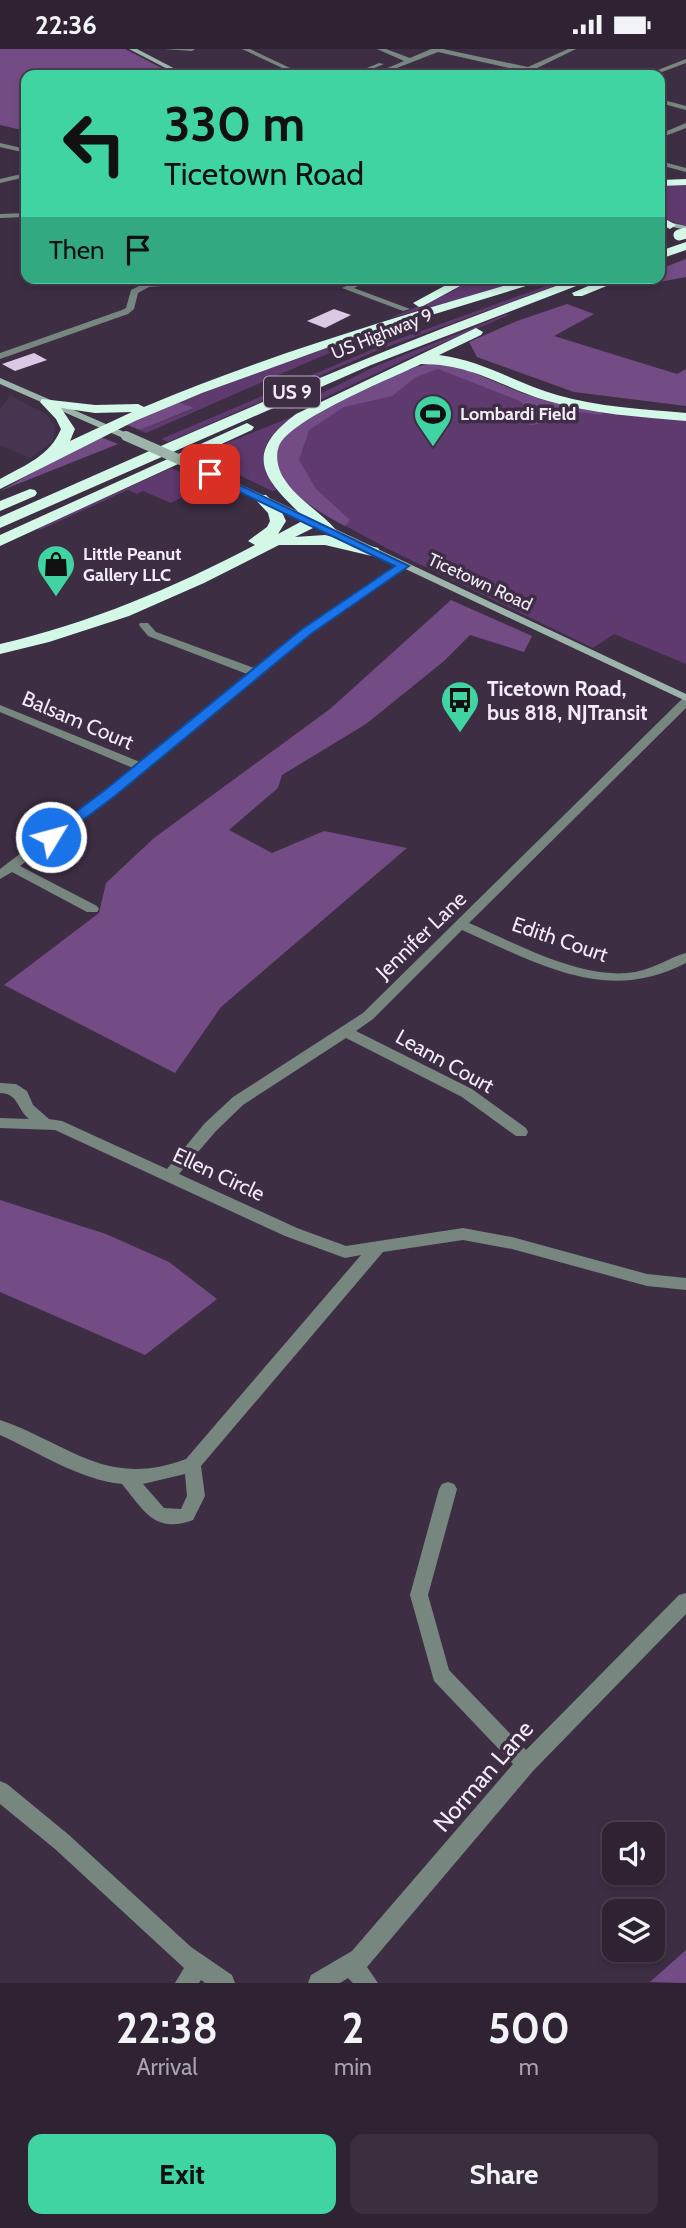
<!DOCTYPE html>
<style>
:root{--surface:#2e2233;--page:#3a2f3f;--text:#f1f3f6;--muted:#a7a4ac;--line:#493f4e;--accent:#3fd4a2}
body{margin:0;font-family:Cabin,sans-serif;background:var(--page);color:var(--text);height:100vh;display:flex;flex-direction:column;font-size:26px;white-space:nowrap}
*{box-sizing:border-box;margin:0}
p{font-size:23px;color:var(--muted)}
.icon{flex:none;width:38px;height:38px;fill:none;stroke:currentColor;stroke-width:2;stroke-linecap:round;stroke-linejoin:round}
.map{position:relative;height:1934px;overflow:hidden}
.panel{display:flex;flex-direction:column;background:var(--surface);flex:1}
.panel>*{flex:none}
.top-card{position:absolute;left:21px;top:21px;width:644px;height:214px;border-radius:14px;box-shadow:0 4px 10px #0003,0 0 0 2px var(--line);background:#3fd4a2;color:#111;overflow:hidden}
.tools{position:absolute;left:602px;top:1773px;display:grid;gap:14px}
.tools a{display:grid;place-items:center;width:63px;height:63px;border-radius:14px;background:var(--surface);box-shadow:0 4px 10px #0003,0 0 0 2px var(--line);font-size:35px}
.pin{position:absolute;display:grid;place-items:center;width:60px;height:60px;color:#fff;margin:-30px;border-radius:14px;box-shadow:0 4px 10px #0006}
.me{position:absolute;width:77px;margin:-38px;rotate:53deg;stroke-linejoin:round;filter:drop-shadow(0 0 5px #0008)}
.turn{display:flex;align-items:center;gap:24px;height:147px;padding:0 28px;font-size:32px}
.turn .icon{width:91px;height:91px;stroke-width:2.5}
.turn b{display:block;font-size:49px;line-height:60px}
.then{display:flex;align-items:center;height:66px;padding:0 28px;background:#0003;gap:14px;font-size:26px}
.eta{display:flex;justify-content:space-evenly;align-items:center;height:119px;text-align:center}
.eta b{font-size:42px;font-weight:700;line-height:49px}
.action{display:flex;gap:14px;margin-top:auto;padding:14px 28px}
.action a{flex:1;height:80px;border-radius:14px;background:var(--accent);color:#111;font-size:28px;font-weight:700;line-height:80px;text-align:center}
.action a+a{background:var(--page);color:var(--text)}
.status{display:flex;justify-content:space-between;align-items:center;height:49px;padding:0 35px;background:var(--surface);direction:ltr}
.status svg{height:19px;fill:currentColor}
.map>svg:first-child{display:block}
.built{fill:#473450}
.green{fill:#5f3a6f}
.forest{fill:#744c85}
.building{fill:#dbc8e4}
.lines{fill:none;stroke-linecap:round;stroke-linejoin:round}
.street{fill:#788680;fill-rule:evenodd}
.secondary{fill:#9db4aa;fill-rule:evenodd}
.highway{fill:#d4f8e8;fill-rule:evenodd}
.secondary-bridge{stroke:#9db4aa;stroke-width:10}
.highway-bridge{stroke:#d4f8e8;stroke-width:11}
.route{fill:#1a73e8;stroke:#114b97;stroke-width:2}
.labels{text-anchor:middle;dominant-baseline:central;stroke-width:7;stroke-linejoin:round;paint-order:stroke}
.far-street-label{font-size:18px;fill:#f4ebf9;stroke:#3d2e44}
.far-poi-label{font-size:18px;font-weight:bold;fill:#f4ebf9;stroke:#3d2e44;text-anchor:start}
.shield{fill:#3d2e44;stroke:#bdb2c3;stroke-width:2}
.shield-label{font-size:19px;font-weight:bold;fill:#f4ebf9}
.poi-label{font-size:21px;font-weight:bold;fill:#f4ebf9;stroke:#3d2e44;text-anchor:start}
.street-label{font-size:21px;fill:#f4ebf9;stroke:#3d2e44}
.near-street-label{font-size:24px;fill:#f4ebf9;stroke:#3d2e44}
</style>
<div class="status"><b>22:36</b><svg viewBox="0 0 49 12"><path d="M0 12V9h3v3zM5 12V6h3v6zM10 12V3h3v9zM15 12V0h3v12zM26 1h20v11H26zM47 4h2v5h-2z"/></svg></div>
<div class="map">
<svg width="686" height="1934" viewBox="0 0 686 1934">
<rect width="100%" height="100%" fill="#3d2e44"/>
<path class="built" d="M 10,346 L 46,365 L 55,377 L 52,393 L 30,409 L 0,396 L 0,361 Z"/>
<path class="green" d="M 686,135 L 686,177 L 660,169 L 660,136 Z
M 474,229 L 534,229 L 388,270 L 451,243 Z
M 568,229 L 577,229 L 376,302 L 168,393 L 161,390 L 385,295 Z
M 507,265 L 509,266 L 424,302 L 315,353 L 288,361 L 376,317 Z
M 419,269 L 315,310 L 146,384 L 140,381 L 193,360 L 178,353 L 369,283 Z
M 433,314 L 555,355 L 686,370 L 686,615 L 614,585 L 593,599 L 390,501 L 320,463 L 297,444 L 288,383 Z
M 314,359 C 277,378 244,398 277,441 L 272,442 L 197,406 Z
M 171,419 L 204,433 L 205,436 L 171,454 L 143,442 L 137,445 L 128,441 L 40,481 L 37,480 Z"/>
<path class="forest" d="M 0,0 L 125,0 L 175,26 L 26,26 L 26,82 L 0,76 Z
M 686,210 L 686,228 L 654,234 L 643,229 L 660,229 L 660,220 Z
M 567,255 L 594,265 L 554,287 L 677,325 L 686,320 L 686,357 L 574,343 L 477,308 L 469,293 L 517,272 Z
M 433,314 L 467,321 L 524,345 L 554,354 L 596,360 L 603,366 L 550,360 L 545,374 L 531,376 L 518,371 L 526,358 L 520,352 L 438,320 L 416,328 L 392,347 L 344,358 L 309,381 L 299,411 L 316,440 L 350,471 L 345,477 C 317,462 277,440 276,404 C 279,396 281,391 286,385 C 307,362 403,318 433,314 Z
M 178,353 L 194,359 L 140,381 L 125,375 Z
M 98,387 L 118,395 L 0,442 Z
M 451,551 L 532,587 L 524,603 L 470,586 L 444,612 L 366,675 L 282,726 L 278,739 L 229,781 L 272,804 L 324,782 L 407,799 L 221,958 L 175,1024 L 4,936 L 99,864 L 106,834 L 154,789 L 330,660 Z
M 0,1151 L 106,1185 L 169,1213 L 217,1250 L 145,1306 L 0,1243 Z
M 686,1901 L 686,1934 L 650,1933 Z"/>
<path class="building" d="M 334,260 L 351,266 L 325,279 L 307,272 Z
M 34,304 L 47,311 L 15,322 L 2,315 Z"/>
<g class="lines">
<path class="street" d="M 164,0 L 195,0 L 192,2 Z
M 242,0 L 250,0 L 305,26 L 297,26 Z
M 377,0 L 386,0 L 410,9 L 431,0 L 443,0 L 528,18 L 568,0 L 576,0 L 535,20 L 559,26 L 527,23 L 438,3 L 379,26 L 371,26 L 404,12 Z
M 686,10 L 686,14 L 654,26 L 645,26 Z
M 379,14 L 384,15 L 358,26 L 350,26 Z
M 660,50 L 686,57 L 686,61 L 660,54 Z
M 686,74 L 686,79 L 660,89 L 660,85 Z
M 0,94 L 26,100 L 26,104 L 0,98 Z
M 660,112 L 686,119 L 686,123 L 660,116 Z
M 26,124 L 26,128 L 0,134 L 0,130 Z
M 26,164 L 26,168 L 0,169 L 0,165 Z
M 202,229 L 242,229 L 238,231 L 149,238 L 138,244 L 134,260 L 128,265 L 0,310 L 0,304 L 122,261 L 126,259 L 131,241 L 147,233 Z
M 362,229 L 374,229 L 354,239 L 410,260 L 403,262 L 342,239 Z
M 403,514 L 408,517 L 407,519 L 310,584 L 114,747 L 20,817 L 97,857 L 99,860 L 97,863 L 87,863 L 12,823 L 0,830 L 0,820 L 133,719 L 0,663 L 0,656 L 140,713 L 247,625 L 148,587 L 139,576 L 140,574 L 148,574 L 156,583 L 254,619 L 302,580 Z
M 686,649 L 686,659 L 469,874 C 517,895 583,932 635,923 C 656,919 668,909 686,904 L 686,914 C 606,956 537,914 462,881 L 373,970 L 356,982 L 472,1040 L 526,1079 L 528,1083 L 526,1087 L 516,1087 L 462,1048 L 346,989 L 243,1056 L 216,1082 L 179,1125 L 297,1179 L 346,1197 L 463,1179 L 512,1188 L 647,1225 L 686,1229 L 686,1241 L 647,1237 L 512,1200 L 463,1191 L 383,1203 L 201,1417 L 205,1447 L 193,1471 C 155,1485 144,1462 122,1435 C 80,1431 38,1403 0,1386 L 0,1371 C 70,1395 106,1440 186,1410 L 361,1206 L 345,1209 L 285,1187 L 55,1081 L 0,1079 L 0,1069 L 29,1070 C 17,1060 18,1044 0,1044 L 0,1034 L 16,1035 L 27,1042 L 33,1056 L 49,1070 L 62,1072 L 167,1120 L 205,1074 L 233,1048 L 363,964 L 682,650 ZM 185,1425 L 187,1447 L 181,1460 L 164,1459 L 143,1435 Z
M 448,1433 L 454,1435 L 457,1440 L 428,1546 L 449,1621 L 526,1701 L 679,1546 L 686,1544 L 686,1565 L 533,1722 L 367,1918 L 378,1934 L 353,1934 L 348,1929 L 340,1934 L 308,1934 L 311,1926 L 352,1902 L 513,1715 L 434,1632 L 410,1546 L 439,1440 L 442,1435 Z
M 0,1732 L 7,1735 L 69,1786 L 191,1898 L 232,1926 L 235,1934 L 205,1934 L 201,1931 L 199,1934 L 175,1934 L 184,1919 L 55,1800 L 0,1755 Z"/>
<path class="secondary" d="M 129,0 L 137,0 L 187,26 L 179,26 Z
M 660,171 L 686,177 L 686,181 L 660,175 Z
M 0,329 L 129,385 L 131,387 L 123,389 L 0,335 Z
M 191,415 L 197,415 L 686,645 L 686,652 L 191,419 Z"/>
<path class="highway" d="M 686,130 L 686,136 L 660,137 L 660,131 Z
M 660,167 L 676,176 L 670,180 L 660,175 Z
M 686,193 L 686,201 L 660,210 L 660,202 Z
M 459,229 L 475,229 L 423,257 L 419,258 L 413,254 Z
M 531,229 L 552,229 L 340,294 L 202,344 L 135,372 L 0,440 L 0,430 C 25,416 50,407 61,380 L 56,370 L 40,353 L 42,350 L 95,356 L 138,355 L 144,358 C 270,305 400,267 531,229 ZM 61,359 L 95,364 L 132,363 L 70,392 L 75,380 Z
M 578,229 L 597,229 L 371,316 L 0,479 L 0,468 C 191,383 381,299 578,229 Z
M 607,229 L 626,229 L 582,247 L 574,247 L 572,244 Z
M 476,279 L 483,283 L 481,286 L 439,306 C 481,311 516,334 557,346 C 598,358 643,360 686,364 L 686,372 C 640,368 593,365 548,352 C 501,338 473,315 421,315 C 392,329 290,370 279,397 C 275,407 278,419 283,428 C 296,450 320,462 336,481 L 328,486 L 315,478 L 295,488 L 325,486 L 378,499 L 380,502 L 378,505 L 372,507 L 325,496 L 279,496 L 204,534 L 129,567 L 49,593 L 0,605 L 0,595 C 90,574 173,539 255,496 L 248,492 L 267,478 L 270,472 L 268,464 L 254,449 L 256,446 L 266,446 L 280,459 L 286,472 L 278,485 L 306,470 C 264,431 241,406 296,365 Z
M 247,374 L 254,378 L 252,381 L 0,497 L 0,486 Z
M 30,440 L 35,441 L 37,444 L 35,447 L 0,462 L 0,452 Z"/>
<path class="secondary-bridge" d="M 126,387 L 194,417"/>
<path class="highway-bridge" d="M 679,186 L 686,184"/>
</g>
<path class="route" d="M 210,422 L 409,517 L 311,585 L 115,747 L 56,791 L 46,791 L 43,788 L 46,785 L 105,741 L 302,580 L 395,517 L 206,427 L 206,423 Z"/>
<defs>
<symbol id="stadium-pin" viewBox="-11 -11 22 30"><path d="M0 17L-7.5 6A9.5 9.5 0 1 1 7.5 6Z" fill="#3fd4a2" stroke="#3d2e44"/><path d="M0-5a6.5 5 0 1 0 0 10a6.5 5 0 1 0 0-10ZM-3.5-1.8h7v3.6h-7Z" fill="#111"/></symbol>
<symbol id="shop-pin" viewBox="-11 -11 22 30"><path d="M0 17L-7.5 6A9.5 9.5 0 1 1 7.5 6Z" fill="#3fd4a2" stroke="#3d2e44"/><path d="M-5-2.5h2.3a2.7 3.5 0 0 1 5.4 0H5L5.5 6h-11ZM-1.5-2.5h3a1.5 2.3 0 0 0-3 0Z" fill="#111"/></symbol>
<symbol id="bus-pin" viewBox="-11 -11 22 30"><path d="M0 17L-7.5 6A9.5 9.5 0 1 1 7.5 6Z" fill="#3fd4a2" stroke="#3d2e44"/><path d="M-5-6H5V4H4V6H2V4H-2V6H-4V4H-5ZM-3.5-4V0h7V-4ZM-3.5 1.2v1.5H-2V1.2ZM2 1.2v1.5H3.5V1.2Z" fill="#111"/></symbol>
</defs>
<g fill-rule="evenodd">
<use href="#stadium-pin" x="411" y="343" width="44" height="60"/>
<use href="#shop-pin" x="34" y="493" width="44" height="60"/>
<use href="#bus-pin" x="438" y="629" width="44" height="60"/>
</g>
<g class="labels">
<g class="far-street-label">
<text transform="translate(382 285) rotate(-22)">US Highway 9</text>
<text transform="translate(480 533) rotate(25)">Ticetown Road</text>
</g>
<g class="far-poi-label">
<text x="460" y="365">Lombardi Field</text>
<text x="83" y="505">Little Peanut<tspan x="83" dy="21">Gallery LLC</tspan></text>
</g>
<rect class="shield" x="264" y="327.5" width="56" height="31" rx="5"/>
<g class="shield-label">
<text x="292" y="343">US 9</text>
</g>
<g class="poi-label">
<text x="487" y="639">Ticetown Road,<tspan x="487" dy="24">bus 818, NJTransit</tspan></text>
</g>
<g class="street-label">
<text transform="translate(78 671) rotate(23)">Balsam Court</text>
<text transform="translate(421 886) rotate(-44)">Jennifer Lane</text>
<text transform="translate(560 890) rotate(19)">Edith Court</text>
<text transform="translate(445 1012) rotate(29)">Leann Court</text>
<text transform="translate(219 1125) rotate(25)">Ellen Circle</text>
</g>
<g class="near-street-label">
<text transform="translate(483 1727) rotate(-49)">Norman Lane</text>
</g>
</g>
</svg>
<div class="tools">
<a><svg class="icon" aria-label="sound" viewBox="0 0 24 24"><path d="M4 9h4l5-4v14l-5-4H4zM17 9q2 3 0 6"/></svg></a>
<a><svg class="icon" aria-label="layers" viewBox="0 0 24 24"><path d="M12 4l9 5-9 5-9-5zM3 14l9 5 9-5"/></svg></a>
</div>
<div class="pin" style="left:210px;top:425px;background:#d93025"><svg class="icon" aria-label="arrive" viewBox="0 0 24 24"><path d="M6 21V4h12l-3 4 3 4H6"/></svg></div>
<svg class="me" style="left:51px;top:788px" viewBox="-20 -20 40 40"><circle r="17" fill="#1a73e8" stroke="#fff" stroke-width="3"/><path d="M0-11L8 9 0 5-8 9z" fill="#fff"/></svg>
<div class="top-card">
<div class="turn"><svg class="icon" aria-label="left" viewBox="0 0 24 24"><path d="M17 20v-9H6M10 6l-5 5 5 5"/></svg><div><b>330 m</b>Ticetown Road</div></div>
<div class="then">Then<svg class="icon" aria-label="arrive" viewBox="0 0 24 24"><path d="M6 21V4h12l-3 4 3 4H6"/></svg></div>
</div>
</div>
<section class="panel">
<div class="eta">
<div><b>22:38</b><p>Arrival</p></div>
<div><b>2</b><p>min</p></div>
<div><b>500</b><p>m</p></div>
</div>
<div class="action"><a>Exit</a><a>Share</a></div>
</section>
